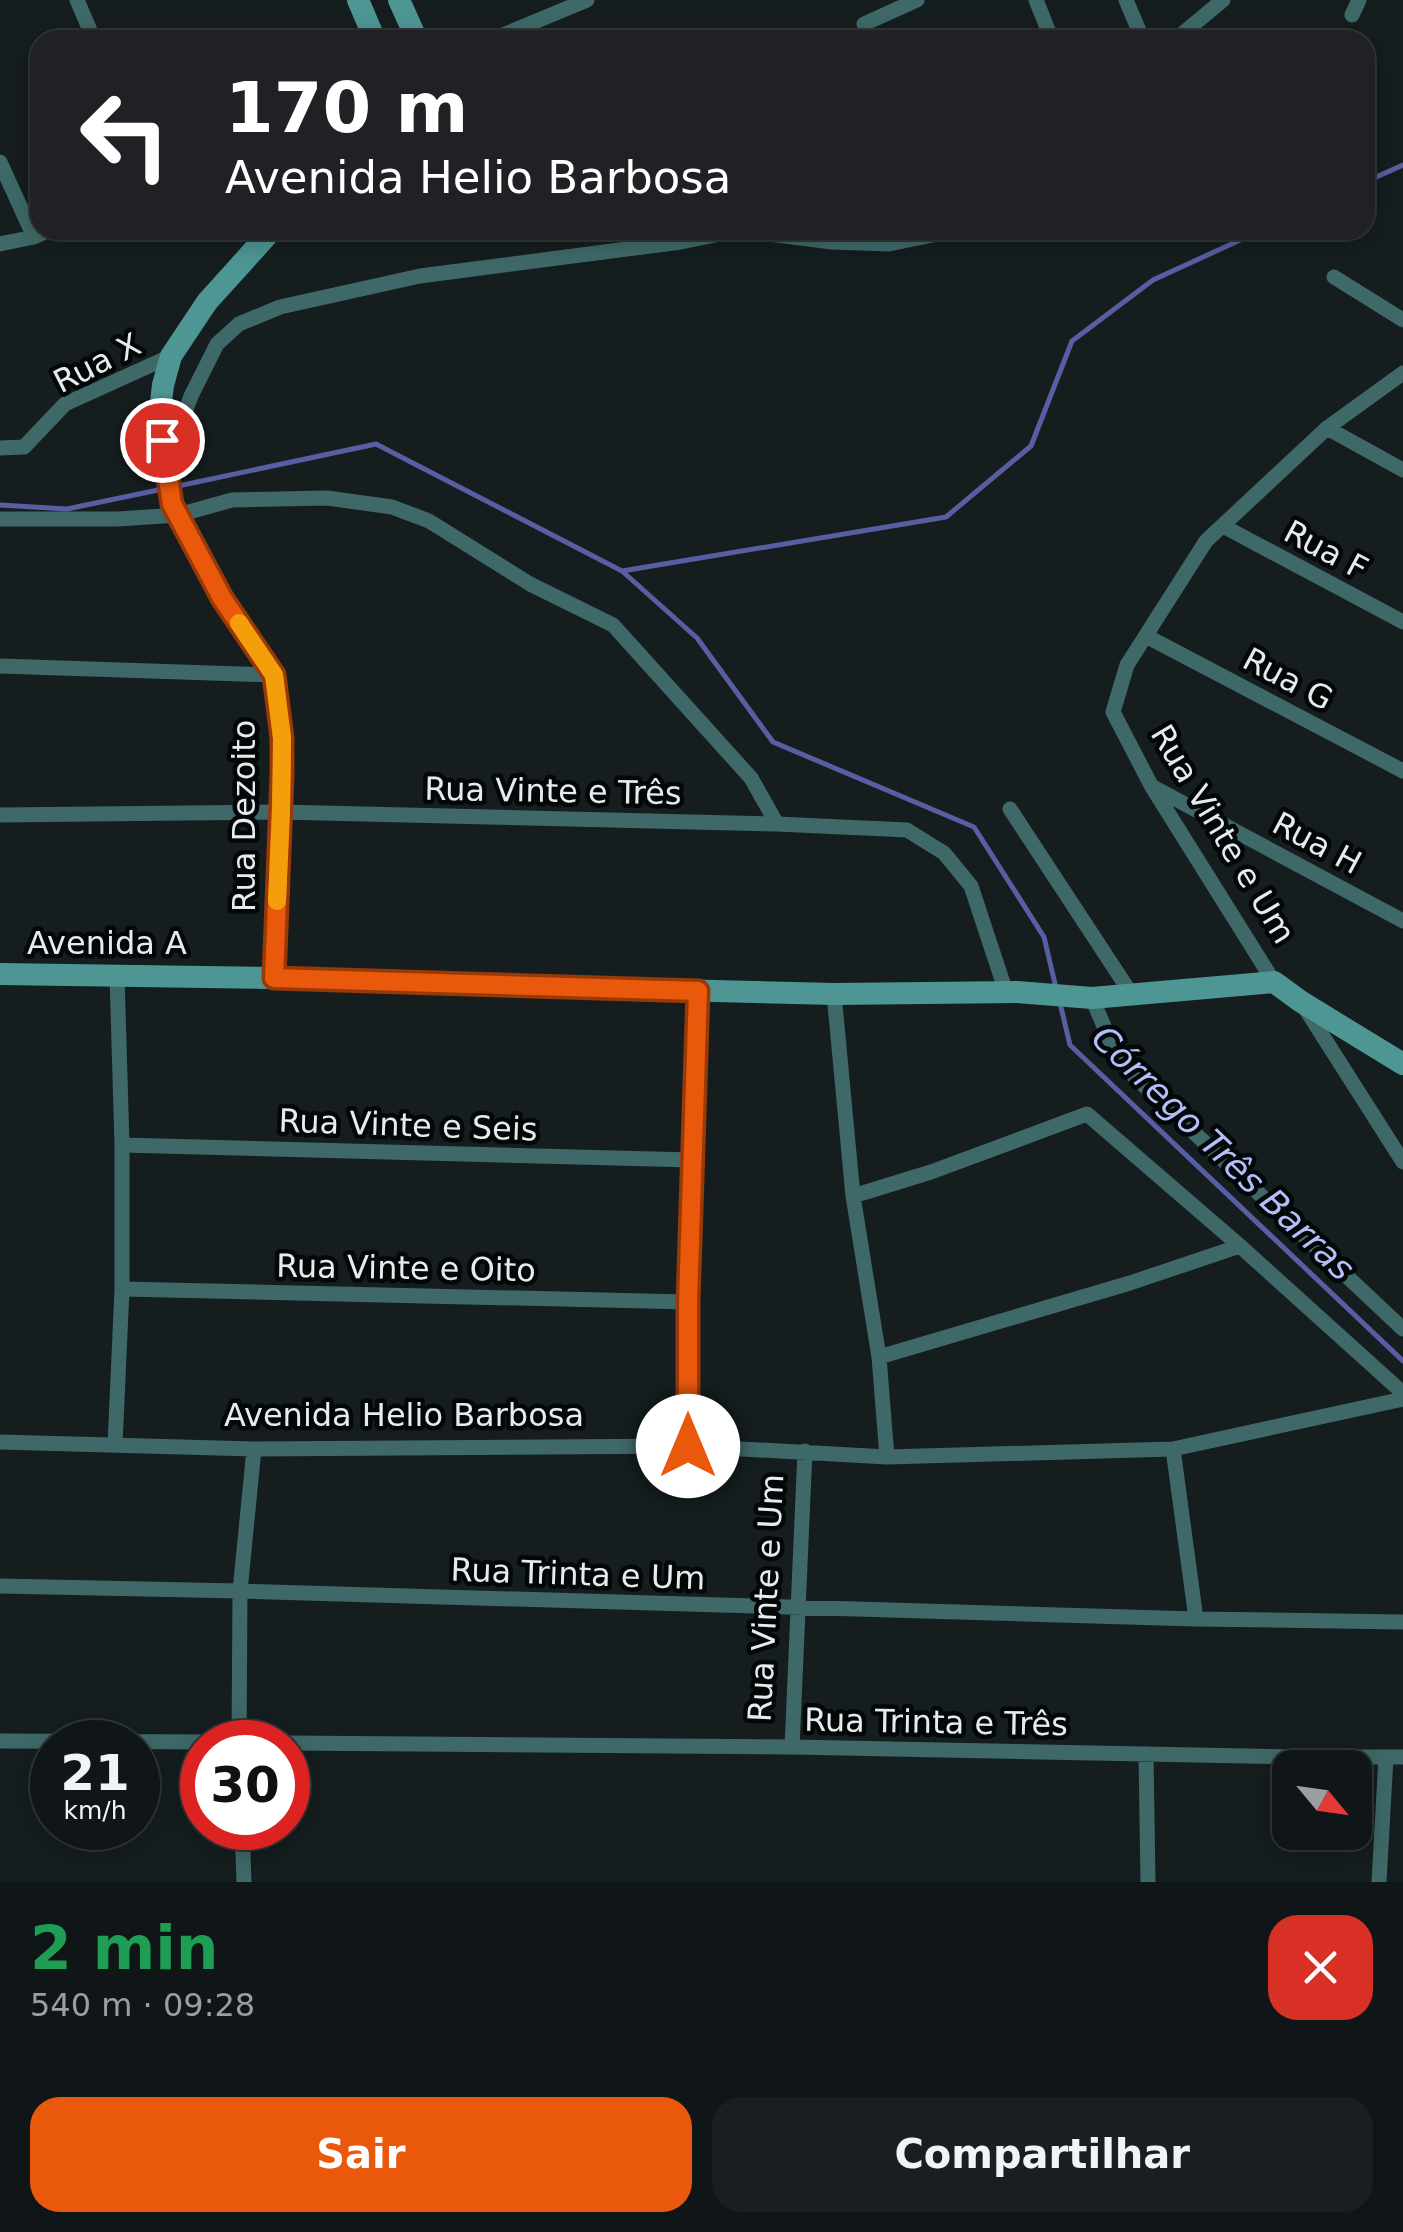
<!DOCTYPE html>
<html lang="pt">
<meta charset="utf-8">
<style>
:root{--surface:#101617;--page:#191f20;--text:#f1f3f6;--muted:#9c9fa1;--line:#303536;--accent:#ea580c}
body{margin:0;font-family:"DejaVu Sans",sans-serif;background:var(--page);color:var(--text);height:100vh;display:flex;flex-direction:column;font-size:38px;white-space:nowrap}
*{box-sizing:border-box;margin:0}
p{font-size:32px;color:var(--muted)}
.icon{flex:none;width:55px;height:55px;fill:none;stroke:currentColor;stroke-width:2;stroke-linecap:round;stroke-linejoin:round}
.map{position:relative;height:1882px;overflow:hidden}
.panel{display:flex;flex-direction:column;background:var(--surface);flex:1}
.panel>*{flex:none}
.hud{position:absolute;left:30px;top:30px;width:1345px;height:210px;border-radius:30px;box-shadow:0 5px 25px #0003,0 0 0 2px var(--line);background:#202124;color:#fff;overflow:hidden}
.needle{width:65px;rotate:119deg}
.buttons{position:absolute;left:1272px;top:1750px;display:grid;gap:20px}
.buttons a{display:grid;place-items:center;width:100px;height:100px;border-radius:20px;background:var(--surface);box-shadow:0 5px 25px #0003,0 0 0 2px var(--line);font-size:50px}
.speed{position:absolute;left:30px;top:1720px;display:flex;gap:20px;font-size:50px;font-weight:700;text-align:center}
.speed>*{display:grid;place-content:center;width:130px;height:130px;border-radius:50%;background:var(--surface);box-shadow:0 5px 25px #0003,0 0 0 2px var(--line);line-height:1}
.speed small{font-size:25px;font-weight:400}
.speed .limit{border:15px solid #d22;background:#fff;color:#111}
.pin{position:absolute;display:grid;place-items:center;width:85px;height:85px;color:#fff;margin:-42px;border:5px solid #fff;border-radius:50%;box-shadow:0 2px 10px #0007}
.me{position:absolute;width:110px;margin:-55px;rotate:0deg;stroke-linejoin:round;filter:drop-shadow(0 0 8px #0008)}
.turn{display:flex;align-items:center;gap:35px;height:210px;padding:0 30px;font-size:45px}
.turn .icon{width:130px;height:130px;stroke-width:2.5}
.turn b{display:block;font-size:70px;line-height:85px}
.round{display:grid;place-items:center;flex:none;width:105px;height:105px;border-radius:30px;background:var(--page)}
.overview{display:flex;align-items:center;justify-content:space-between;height:170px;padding:0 30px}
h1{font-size:60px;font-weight:800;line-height:75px;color:#1e9e55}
.button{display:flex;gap:20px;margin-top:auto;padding:20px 30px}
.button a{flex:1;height:115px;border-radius:30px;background:var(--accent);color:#fff;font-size:40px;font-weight:800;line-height:115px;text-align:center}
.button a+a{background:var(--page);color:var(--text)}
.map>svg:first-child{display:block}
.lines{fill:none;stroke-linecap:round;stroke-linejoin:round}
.stream{stroke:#585ea2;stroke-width:5}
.street{stroke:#3e6968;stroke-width:15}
.secondary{stroke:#4d9694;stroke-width:22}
.route-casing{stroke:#983908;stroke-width:25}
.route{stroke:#ea580c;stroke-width:18}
.slow{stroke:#f59e0b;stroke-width:18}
.labels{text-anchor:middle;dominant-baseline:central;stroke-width:9;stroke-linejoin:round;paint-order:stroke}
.street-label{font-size:32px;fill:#e6ebed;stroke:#040707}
.water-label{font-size:35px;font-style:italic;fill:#b6bef9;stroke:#040707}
</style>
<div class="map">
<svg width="1403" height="1882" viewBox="0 0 1403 1882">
<rect width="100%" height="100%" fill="#151d1f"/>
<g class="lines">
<path class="stream" d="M 1365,182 L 1403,165
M 178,486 L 376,444 L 622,571 L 697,638 L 773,742 L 974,827 L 1044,937 L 1056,988
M 0,505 L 67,509 L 163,489
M 622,571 L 946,517 L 1031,446 L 1072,341 L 1153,280 L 1262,230
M 1060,1003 L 1070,1045 L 1403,1361"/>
<path class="street" d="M 77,0 L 92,35
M 1036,0 L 1052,40
M 1126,0 L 1143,40
M 1352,15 L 1359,0
M 864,24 L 917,0
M 491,40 L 587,0
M 1175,40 L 1223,0
M 0,162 L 34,237
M 0,244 L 34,237 L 49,230
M 1334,277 L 1403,320
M 1327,428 L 1403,470
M 0,448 L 24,447 L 65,404 L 171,356
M 168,458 L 191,396 L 217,344 L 239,324 L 280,307 L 420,276 L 681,242 L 730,232 L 769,234 L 832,242 L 889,244 L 957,230
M 0,519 L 118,519 L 178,515 L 232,500 L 327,498 L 392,507 L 429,521 L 530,584 L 613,625 L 751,778 L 777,824
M 1223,526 L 1403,622
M 1146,636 L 1403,771
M 0,666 L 274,675
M 1155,788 L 1403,921
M 1010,809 L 1132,995
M 0,815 L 281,812 L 777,824 L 907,830 L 944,853 L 971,886 L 1006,992
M 1274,982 L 1152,787 L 1113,712 L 1127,665 L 1206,541 L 1327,428 L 1403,373
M 834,994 L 853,1196 L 879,1357 L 887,1457
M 1092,998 L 1119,1062 L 1403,1329
M 1303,1005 L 1403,1162
M 122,1145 L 692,1160
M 853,1196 L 931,1172 L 1087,1114 L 1240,1246 L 1403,1393
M 122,1289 L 688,1302
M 879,1357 L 1130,1283 L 1240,1246
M 0,1442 L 254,1449 L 688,1446 L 887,1457 L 1173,1449 L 1403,1399
M 115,1445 L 122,1289 L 122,1145 L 117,975
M 688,1446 L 688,1302 L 698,991
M 1173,1449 L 1196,1619
M 0,1586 L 240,1591 L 1196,1619 L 1403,1622
M 0,1741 L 215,1742
M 239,1742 L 240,1591 L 254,1449
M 288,1743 L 792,1747 L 1292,1757 L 1403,1757
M 792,1747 L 805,1451
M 1146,1754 L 1148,1882
M 242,1828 L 244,1882
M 1379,1882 L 1386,1757"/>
<path class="secondary" d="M 358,0 L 375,40
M 399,0 L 417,40
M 272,230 L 207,302 L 171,356 L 163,385 L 159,419 L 172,504 L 222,599 L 274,675 L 282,738 L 281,812 L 273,978
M 0,974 L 273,978 L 402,983 L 834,994 L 1017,992 L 1092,998 L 1274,982 L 1300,1001 L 1403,1064"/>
</g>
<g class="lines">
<defs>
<path id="route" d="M 162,440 L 172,504 L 222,598 L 274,675 L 282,738 L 282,775 L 274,978 L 698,991 L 688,1302 L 688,1446"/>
</defs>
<use href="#route" class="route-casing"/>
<use href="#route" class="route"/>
<path class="slow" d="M 239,623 L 274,675 L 282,738 L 281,812 L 277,901"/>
</g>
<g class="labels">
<g class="street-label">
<text transform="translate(97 363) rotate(-27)">Rua X</text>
<text transform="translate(1326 550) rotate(28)">Rua F</text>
<text transform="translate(1288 679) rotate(28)">Rua G</text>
<text transform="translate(553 791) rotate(1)">Rua Vinte e Três</text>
<text transform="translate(244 816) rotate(-90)">Rua Dezoito</text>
<text transform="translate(1223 834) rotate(59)">Rua Vinte e Um</text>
<text transform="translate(1317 843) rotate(28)">Rua H</text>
<text x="107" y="943">Avenida A</text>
<text transform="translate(408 1125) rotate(2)">Rua Vinte e Seis</text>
<text transform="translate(406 1268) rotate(1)">Rua Vinte e Oito</text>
<text x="404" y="1415">Avenida Helio Barbosa</text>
<text transform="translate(578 1574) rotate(2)">Rua Trinta e Um</text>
<text transform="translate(766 1598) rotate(-87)">Rua Vinte e Um</text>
<text transform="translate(936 1722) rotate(1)">Rua Trinta e Três</text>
</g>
<g class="water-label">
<text transform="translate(1223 1153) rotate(44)">Córrego Três Barras</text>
</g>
</g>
</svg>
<div class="buttons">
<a><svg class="needle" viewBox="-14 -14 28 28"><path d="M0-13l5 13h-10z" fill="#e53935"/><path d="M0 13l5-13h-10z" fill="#9c9fa1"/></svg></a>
</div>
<div class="speed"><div>21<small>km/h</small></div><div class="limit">30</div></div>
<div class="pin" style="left:162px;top:440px;background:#d93025"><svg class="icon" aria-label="arrive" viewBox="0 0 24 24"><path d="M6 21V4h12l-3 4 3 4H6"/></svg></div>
<svg class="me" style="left:688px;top:1446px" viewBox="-20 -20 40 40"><circle r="19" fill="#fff"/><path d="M0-13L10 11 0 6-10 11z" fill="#ea580c"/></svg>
<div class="hud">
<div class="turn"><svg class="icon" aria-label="left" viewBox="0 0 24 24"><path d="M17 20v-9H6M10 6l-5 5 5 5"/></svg><div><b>170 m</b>Avenida Helio Barbosa</div></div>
</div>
</div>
<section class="panel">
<div class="overview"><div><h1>2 min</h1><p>540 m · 09:28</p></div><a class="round" style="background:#d93025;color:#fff"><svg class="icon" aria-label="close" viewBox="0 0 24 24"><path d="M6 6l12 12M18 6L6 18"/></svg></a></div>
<div class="button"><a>Sair</a><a>Compartilhar</a></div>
</section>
